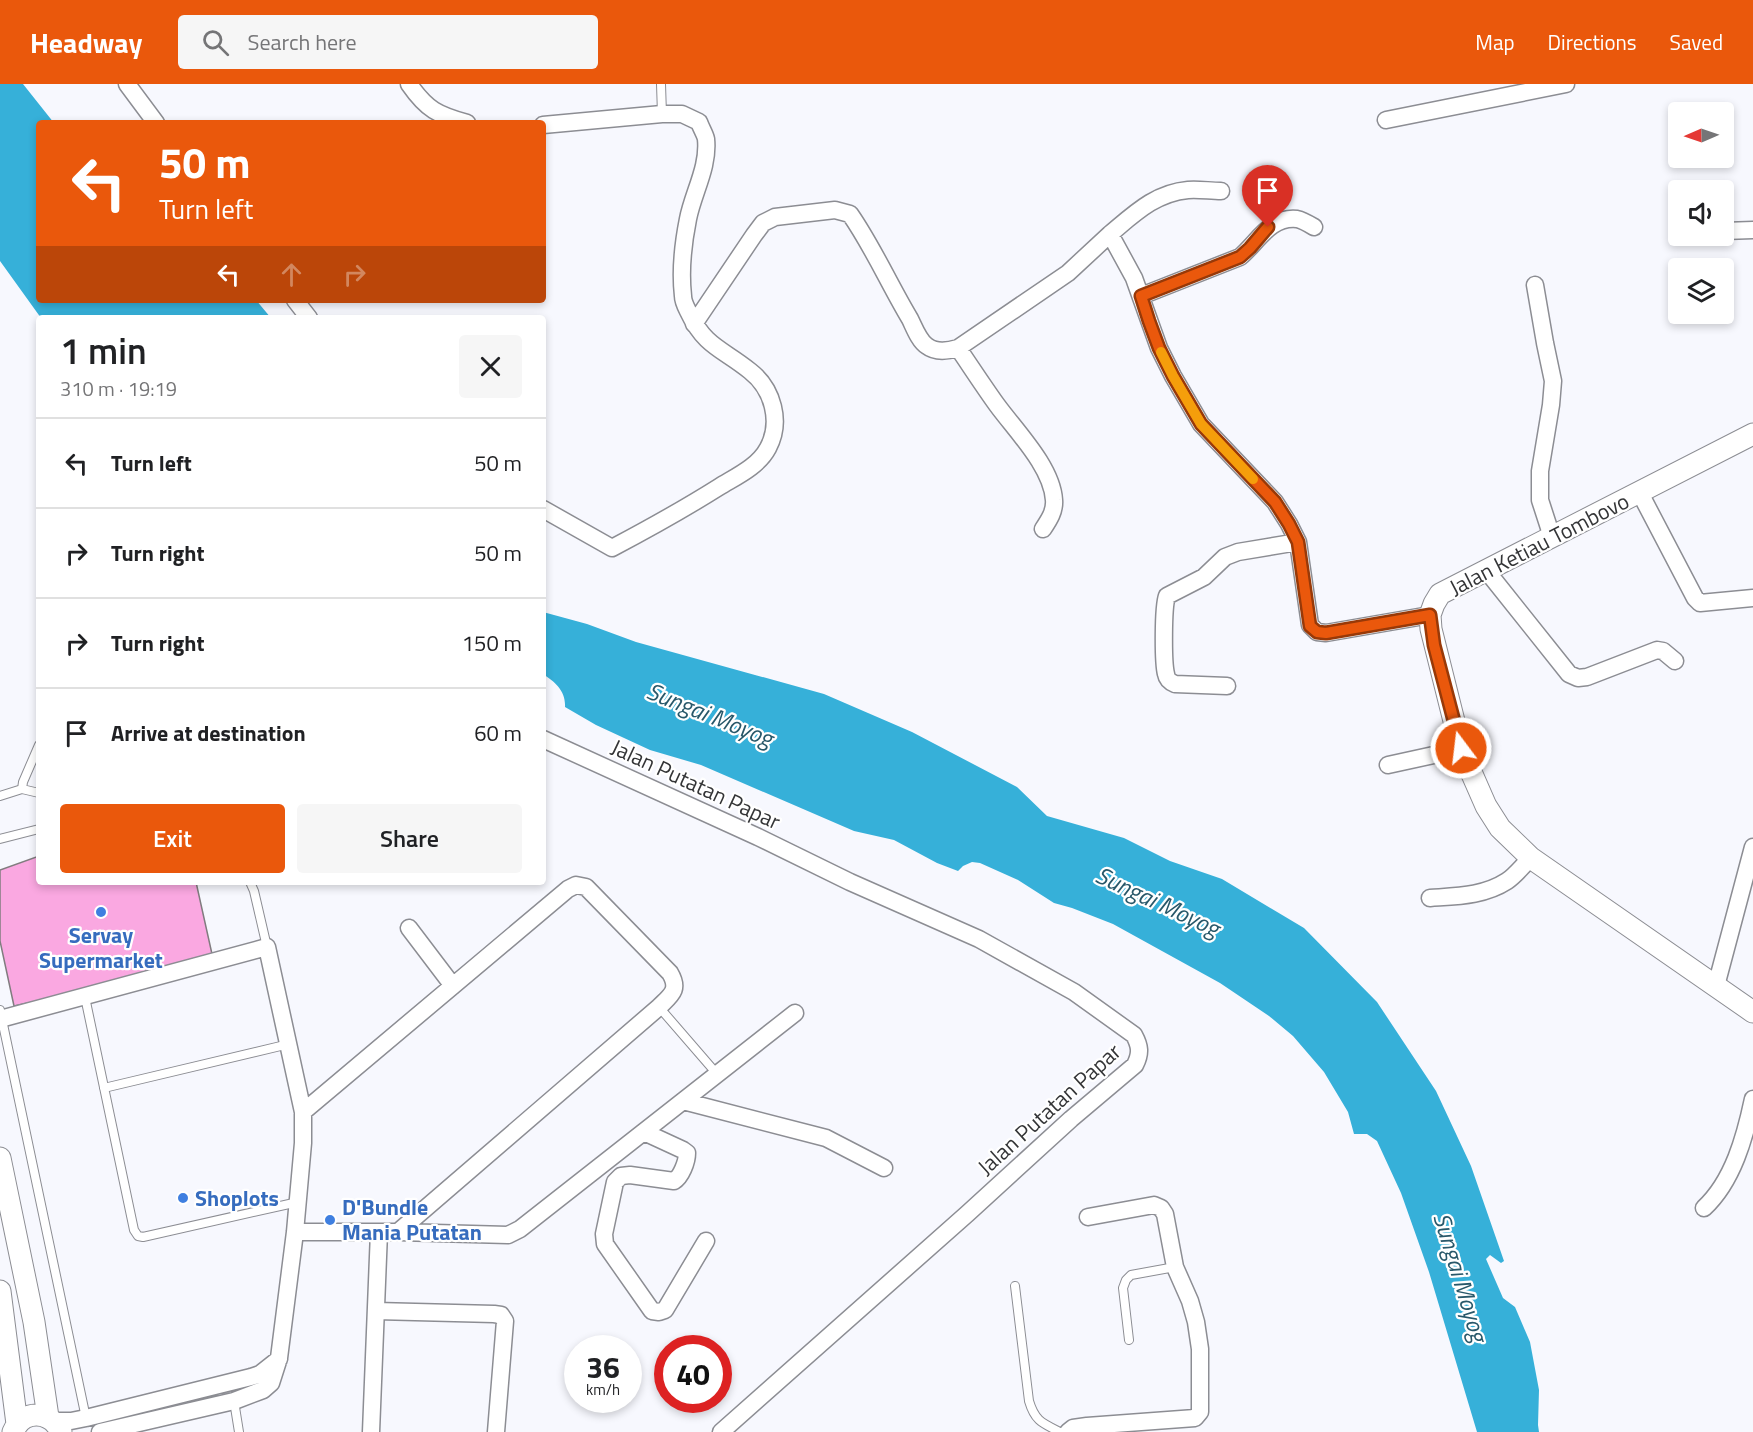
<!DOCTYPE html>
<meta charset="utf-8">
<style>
:root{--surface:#fff;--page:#f6f6f6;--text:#202124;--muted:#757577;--line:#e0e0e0;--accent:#ea580c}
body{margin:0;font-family:"Titillium Web",sans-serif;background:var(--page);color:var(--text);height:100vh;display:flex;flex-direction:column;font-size:22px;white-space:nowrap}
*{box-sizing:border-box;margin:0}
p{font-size:20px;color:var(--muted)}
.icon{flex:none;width:33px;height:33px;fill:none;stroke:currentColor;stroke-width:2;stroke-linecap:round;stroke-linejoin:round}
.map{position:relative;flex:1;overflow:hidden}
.side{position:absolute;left:36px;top:231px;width:510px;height:570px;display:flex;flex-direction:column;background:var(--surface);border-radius:6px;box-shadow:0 3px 9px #0003}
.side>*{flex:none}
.guide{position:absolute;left:36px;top:36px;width:510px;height:183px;border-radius:6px;box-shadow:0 3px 9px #0003;background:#ea580c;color:#fff;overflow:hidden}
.needle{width:39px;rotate:268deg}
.controls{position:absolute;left:1668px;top:18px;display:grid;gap:12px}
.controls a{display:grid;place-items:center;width:66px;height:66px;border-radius:6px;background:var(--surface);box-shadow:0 3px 9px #0003;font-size:30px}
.speed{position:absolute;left:564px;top:1251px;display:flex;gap:12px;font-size:30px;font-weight:700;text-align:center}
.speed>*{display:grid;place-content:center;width:78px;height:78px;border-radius:50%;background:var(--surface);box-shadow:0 3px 9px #0003;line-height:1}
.speed small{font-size:15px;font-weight:400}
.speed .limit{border:9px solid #d22;background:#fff;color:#111}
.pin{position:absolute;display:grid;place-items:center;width:51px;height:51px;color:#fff;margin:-62px -26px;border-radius:50% 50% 50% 0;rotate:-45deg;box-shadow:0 0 6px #0007}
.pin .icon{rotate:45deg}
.me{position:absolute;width:66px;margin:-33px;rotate:345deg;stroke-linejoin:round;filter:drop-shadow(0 0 4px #0008)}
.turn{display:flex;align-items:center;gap:21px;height:126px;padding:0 24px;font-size:27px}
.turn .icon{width:78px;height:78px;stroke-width:2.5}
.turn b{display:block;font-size:42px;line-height:51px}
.lanes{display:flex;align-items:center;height:57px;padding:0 24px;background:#0003;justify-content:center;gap:30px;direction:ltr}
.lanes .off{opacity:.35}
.round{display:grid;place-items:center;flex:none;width:63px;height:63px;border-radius:6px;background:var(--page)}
.summary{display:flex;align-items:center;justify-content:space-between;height:102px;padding:0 24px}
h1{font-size:36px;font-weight:600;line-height:45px}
.action{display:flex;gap:12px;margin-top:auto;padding:12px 24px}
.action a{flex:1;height:69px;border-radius:6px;background:var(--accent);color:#fff;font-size:24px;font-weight:600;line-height:69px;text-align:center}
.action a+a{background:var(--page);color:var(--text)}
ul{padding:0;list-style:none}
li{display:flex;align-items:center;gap:18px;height:90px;padding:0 24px;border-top:2px solid var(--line)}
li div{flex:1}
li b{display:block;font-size:22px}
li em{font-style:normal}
header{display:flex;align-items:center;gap:36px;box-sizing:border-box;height:84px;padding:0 30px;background:var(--accent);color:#fff}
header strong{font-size:28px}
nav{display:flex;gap:33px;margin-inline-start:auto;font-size:21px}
.search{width:420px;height:54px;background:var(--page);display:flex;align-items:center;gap:15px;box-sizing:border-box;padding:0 21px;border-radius:6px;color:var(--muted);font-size:22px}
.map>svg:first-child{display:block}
.water{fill:#36b0d9}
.building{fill:#faa8e1;stroke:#817c7f;stroke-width:1.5}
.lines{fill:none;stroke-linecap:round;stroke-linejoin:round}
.service-casing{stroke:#8c8d93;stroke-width:10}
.minor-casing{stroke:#8c8d93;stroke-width:19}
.tertiary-casing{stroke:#8c8d93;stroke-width:23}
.service{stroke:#fff;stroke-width:8}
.minor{stroke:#fff;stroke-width:16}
.tertiary{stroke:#fff;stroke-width:21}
.route-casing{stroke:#983908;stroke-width:15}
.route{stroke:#ea580c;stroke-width:10}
.slow{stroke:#f59e0b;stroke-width:10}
.shop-dot{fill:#3f7fe0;stroke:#fff;stroke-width:2}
.labels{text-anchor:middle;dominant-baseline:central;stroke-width:4.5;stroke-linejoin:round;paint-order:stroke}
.street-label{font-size:22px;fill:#343537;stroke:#fff}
.shop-label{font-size:22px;font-weight:bold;fill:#366cbe;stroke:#fff;text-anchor:start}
.water-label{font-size:24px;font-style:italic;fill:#28586a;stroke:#fff}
</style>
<header>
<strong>Headway</strong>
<div class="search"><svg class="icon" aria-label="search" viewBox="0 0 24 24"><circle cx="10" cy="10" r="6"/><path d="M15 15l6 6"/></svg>Search here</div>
<nav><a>Map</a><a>Directions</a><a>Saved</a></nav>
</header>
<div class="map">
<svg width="1753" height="1348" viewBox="0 0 1753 1348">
<rect width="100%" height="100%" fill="#f7f8fe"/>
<path class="water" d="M 0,0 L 23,0 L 54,39 L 39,39 L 39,216 L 256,216 L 271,234 L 41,234 L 0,177 Z
M 543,528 L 587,540 L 636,558 L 824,610 L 912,648 L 1017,703 L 1047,732 L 1124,754 L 1170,777 L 1222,795 L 1304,844 L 1377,918 L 1436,1007 L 1471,1082 L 1504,1177 L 1501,1179 L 1490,1171 L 1486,1175 L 1503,1214 L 1515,1223 L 1530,1258 L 1539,1306 L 1538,1341 L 1539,1348 L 1477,1348 L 1429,1188 L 1401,1109 L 1377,1057 L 1367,1050 L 1354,1050 L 1348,1028 L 1324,988 L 1293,952 L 1269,932 L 1220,899 L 1113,840 L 1072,824 L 1054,819 L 1018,796 L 980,779 L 972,778 L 963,782 L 958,787 L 937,779 L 894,756 L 854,747 L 701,681 L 650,666 L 596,641 L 565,623 C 566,607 555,598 543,590 Z"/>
<path class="building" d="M 39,772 L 39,798 L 196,798 L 212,870 L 93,905 L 14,922 L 0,857 L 0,786 Z"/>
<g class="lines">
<defs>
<path id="service" d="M 661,0 L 662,30
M 22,705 L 23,698 L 39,661
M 0,712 L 22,705 L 39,709
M 0,755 L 39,745
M 250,798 L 254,807 L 267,863
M 85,913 L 134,1146 L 138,1152 L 143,1153 L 298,1118
M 659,923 L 717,990
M 0,926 L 86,1334
M 104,1004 L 289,960
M 1015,1202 L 1029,1317 C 1035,1337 1042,1339 1060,1348
M 1129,1256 L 1123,1204 L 1126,1196 L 1131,1191 L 1175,1183
M 234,1317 L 239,1348"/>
<path id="minor" d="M 127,0 L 156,39
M 409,0 C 427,26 438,31 467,39
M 1386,36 L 1566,0
M 543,41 L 662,30 L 682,30 L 699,38 C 701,44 705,50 706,55 C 709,83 693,109 688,135 C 683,160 680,186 683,212 C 683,218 686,223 689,229 C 705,263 723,265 750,287 C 773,305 782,338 768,364 C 758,383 735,393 719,403 C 684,425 648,445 612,464 L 543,425
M 1724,147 L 1753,146
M 1110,150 C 1134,130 1155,109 1188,106 C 1198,105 1210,107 1221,107
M 1535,201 L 1545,259 L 1553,297 L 1551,321 L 1540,387 L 1540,416 L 1552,453
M 1141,212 L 1240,173 C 1257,159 1270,132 1297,135 C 1302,136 1309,140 1314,143
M 295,216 L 309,234
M 694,240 L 754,151 L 763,139 L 775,133 L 835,126 L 850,130 C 873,163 889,200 910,235 C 914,243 919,257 927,262 C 936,269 948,267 958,264 L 1068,189 L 1110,150 L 1134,194 L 1159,264 L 1173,292 L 1201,340 L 1275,418 L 1289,440 L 1298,458 L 1310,541 L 1317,548 L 1326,549 L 1430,531
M 958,264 C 971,283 984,303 997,321 C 1016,347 1052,383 1054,416 C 1055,427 1049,436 1043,445
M 1640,409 L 1695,514 L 1700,519 L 1753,514
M 1486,486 L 1569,590 L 1578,594 L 1587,593 L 1657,566 L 1663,567 L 1675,577
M 1227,602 L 1175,600 C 1170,598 1167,596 1166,590 C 1163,578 1163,523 1167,512 L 1204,493 L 1225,473 L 1238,468 L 1298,458
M 543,655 L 758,753 L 850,798 L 979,855 L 1074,908 L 1134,951 C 1140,962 1141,969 1135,981 L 1071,1035 L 967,1130 L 721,1348
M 1388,681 L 1461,665
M 1430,814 C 1457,812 1484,812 1507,797 C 1516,791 1523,781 1531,774
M 409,844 L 453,902
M 1716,902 L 1753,763
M 0,935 L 267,863 L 303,1028 L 303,1059 L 295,1148 L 279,1274 L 271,1299 L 263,1306 L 234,1317 L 100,1348
M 683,1017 L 826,1054 L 884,1084
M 303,1028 L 568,805 L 576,801 L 586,803 L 670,889 C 680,906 671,911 659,923 L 398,1148
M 644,1048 L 683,1066 L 687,1069 C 687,1078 681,1093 674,1097 L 630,1091 L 621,1092 L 615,1098 L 604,1150 L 605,1160 L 652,1227 L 659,1228 L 665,1226 L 706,1157
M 1704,1124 C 1733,1097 1745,1053 1753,1015
M 295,1148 L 398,1148 L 508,1151 L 520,1145 L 795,929
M 376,1227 L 494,1230 L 501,1231 L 505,1237 L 496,1348
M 54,1337 L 71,1337 L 86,1334 L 251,1293 L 260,1290 L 279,1275
M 371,1348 L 379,1148
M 1068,1348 L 1073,1344 L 1087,1342 L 1195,1334 L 1200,1328 L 1200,1265 L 1196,1238 L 1190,1217 L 1175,1183 L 1165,1130 L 1161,1124 L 1154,1121 L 1088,1133"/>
<path id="tertiary" d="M 1753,350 L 1440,510 L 1434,520 L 1430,531 L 1431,545 L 1461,665 L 1486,722 L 1500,744 L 1531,774 L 1753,928
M 0,1074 L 34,1238 L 48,1333
M 0,1207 L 17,1340
M 13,1348 C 23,1325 50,1326 61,1348"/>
</defs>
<use href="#service" class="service-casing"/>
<use href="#minor" class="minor-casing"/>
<use href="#tertiary" class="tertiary-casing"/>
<use href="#service" class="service"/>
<use href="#minor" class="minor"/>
<use href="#tertiary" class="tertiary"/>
</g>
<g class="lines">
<defs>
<path id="route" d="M 1268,143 L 1250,164 L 1240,173 L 1141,212 L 1149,237 L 1159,264 L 1173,292 L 1201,340 L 1275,418 L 1289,440 L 1298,458 L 1310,542 L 1317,548 L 1326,549 L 1430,531 L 1434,561 L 1461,664"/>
</defs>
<use href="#route" class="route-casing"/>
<use href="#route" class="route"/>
<path class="slow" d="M 1161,268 L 1173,292 L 1201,340 L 1253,395"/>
</g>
<g class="shop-dot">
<circle cx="101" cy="828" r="6"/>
<circle cx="183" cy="1114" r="6"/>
<circle cx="330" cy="1136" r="6"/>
</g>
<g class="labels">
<g class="street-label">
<text transform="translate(1539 460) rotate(-27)">Jalan Ketiau Tombovo</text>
<text transform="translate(696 700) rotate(25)">Jalan Putatan Papar</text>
<text transform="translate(1049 1025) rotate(-42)">Jalan Putatan Papar</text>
</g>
<g class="shop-label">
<text x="101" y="851" text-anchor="middle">Servay<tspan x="101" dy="25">Supermarket</tspan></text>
<text x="195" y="1114">Shoplots</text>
<text x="342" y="1123">D'Bundle<tspan x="342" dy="25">Mania Putatan</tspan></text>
</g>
<g class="water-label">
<text transform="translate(710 630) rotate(22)">Sungai Moyog</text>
<text transform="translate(1158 817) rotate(25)">Sungai Moyog</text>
<text transform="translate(1461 1193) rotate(73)">Sungai Moyog</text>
</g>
</g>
</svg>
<div class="controls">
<a><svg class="needle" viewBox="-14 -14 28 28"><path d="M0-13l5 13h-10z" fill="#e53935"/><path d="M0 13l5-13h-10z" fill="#757577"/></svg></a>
<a><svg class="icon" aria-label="sound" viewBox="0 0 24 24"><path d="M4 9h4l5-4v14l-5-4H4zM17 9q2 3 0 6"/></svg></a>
<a><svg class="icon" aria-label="layers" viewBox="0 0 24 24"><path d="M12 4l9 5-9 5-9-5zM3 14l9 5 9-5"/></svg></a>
</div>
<div class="speed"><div>36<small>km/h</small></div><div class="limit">40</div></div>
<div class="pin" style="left:1268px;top:143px;background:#d93025"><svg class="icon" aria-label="arrive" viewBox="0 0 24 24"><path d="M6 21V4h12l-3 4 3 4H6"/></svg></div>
<svg class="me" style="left:1461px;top:664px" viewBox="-20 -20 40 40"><circle r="17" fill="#ea580c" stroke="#fff" stroke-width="3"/><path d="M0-11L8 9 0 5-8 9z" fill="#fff"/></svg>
<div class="guide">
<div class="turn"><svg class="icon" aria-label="left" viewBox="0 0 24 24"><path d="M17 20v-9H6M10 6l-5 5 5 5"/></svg><div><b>50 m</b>Turn left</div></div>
<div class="lanes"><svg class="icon" aria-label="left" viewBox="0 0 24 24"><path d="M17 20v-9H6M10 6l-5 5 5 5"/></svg><svg class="icon off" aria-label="ahead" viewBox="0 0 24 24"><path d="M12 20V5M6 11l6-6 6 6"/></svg><svg class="icon off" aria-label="right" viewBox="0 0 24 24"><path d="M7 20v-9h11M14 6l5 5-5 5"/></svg></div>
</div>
<section class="side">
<div class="summary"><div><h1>1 min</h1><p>310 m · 19:19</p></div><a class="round"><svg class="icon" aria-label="close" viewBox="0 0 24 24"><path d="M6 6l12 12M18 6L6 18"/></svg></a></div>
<ul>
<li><svg class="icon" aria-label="left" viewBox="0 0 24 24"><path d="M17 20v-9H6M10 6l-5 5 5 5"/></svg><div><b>Turn left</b></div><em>50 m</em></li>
<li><svg class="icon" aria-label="right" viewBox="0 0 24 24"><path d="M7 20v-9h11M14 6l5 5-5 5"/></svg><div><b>Turn right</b></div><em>50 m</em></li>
<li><svg class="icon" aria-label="right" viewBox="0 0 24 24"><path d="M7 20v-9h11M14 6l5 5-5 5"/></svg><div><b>Turn right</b></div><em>150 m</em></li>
<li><svg class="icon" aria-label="arrive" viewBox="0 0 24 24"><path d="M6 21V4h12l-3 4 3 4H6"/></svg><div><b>Arrive at destination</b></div><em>60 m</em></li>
</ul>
<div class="action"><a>Exit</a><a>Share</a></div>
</section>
</div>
